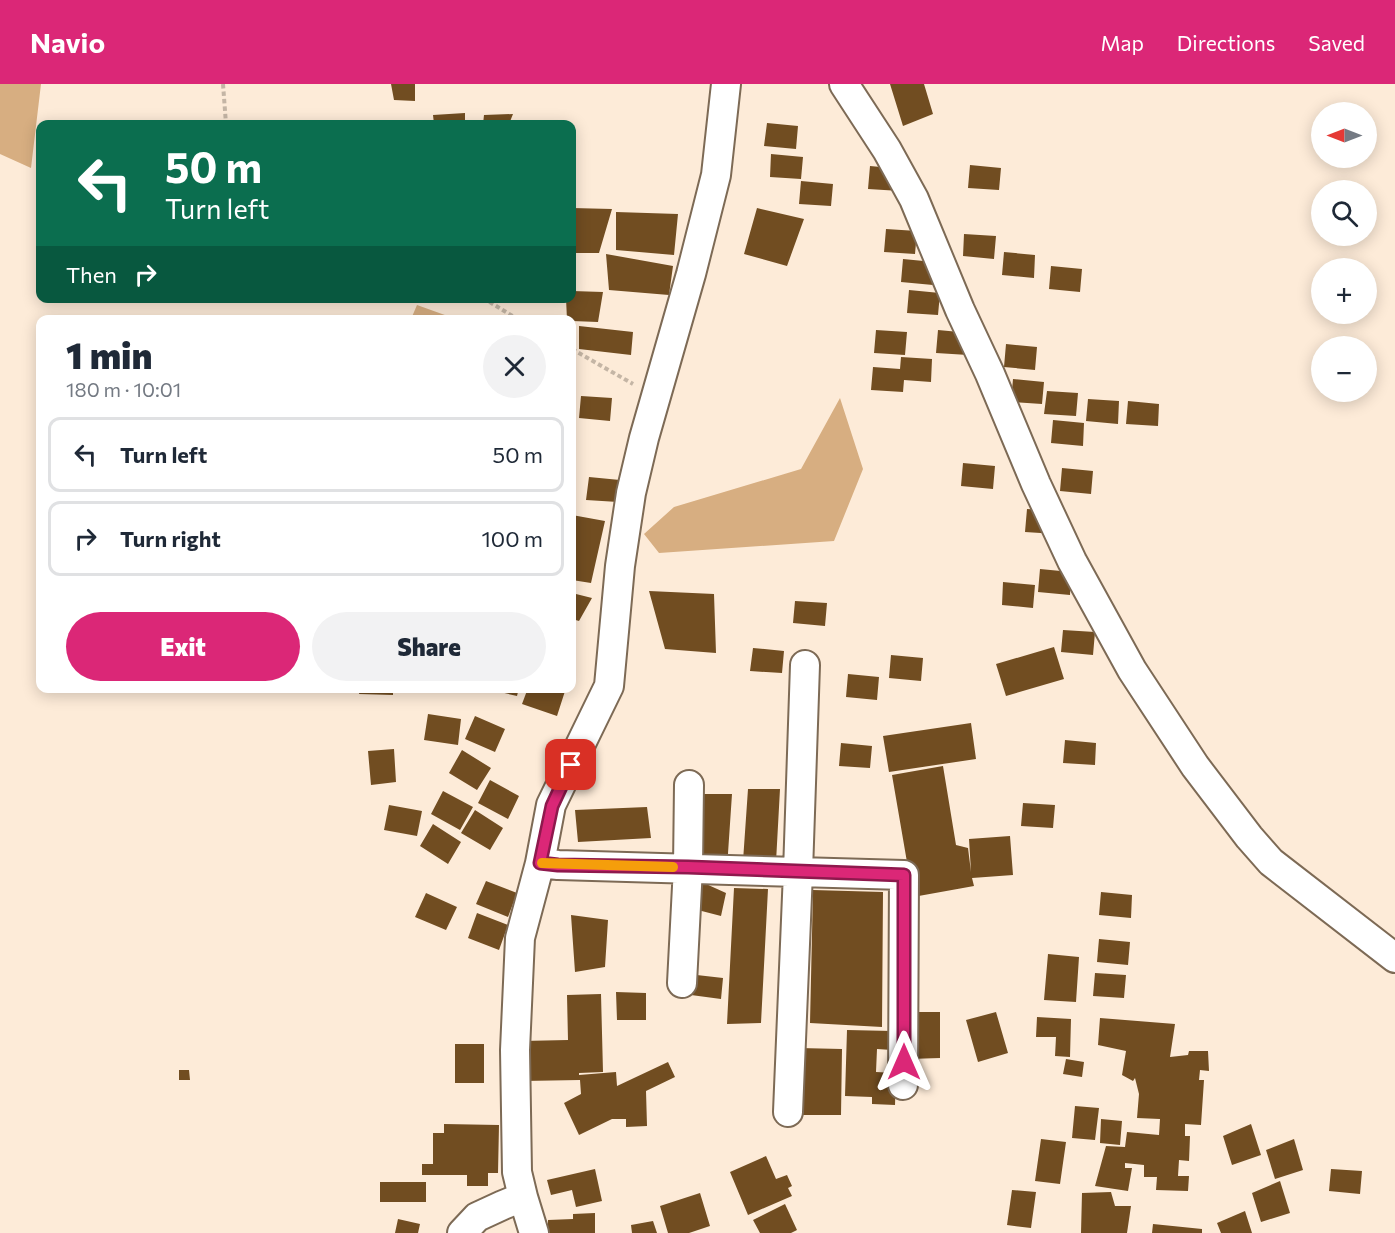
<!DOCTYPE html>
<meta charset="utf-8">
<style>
:root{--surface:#fff;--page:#f2f2f3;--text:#1f2937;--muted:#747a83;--line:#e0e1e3;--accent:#db2777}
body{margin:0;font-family:Commissioner,sans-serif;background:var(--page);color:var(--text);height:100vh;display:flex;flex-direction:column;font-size:22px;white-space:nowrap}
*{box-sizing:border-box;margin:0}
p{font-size:20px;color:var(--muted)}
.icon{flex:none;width:33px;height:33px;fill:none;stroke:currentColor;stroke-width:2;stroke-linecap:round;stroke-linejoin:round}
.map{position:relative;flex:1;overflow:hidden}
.drawer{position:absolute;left:36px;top:231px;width:540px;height:378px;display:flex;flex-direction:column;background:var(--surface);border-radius:12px;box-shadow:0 3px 15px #0003}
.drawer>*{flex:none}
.top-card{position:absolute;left:36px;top:36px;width:540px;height:183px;border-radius:12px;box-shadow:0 3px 15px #0003;background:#0b6e4f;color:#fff;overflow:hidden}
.needle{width:39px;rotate:270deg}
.fabs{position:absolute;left:1311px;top:18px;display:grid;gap:12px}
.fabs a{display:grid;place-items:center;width:66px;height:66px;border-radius:50%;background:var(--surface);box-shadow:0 3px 15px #0003;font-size:30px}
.pin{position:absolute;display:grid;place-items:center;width:51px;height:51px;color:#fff;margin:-26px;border-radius:12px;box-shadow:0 3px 9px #0006}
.me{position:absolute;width:66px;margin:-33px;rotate:0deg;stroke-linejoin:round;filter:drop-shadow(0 0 4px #0008)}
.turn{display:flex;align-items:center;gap:21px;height:126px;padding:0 30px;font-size:27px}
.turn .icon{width:78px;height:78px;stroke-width:2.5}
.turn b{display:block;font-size:42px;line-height:51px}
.then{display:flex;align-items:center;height:57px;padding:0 30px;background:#0003;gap:12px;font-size:22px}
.round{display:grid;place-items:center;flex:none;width:63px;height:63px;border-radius:32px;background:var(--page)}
.overview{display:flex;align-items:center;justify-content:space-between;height:102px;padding:0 30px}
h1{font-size:36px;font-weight:800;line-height:45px}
.cta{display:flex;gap:12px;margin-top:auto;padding:12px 30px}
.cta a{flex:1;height:69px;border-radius:36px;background:var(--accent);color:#fff;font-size:24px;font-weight:800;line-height:69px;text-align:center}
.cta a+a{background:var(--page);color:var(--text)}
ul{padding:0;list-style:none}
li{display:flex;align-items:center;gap:18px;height:75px;margin:0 12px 9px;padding:0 18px;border:3px solid var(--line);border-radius:12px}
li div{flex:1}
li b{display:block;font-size:22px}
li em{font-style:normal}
header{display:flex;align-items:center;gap:36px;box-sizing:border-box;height:84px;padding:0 30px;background:var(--accent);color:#fff}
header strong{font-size:28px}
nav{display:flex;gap:33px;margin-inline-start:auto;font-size:21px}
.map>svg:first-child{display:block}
.forest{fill:#d7ae81}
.building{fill:#714d21}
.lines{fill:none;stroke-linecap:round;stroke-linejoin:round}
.minor-casing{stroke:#7d6a55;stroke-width:32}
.path{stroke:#c4b5a5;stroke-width:4;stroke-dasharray:4.5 3;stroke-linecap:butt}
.minor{stroke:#fff;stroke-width:28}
.route-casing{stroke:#8e194d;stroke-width:15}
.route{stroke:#db2777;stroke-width:10}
.slow{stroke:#f59e0b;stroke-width:10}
</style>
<header>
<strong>Navio</strong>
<nav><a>Map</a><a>Directions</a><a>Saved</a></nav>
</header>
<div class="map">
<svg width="1395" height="1149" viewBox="0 0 1395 1149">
<rect width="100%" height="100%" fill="#fdebd8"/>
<path class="forest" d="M 0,0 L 41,0 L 31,84 L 0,70 Z
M 417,221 L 456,235 L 411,235 Z
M 840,314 L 863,385 L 834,457 L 659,469 L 644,450 L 674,423 L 801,385 Z"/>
<path class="building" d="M 391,0 L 415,0 L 415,17 L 394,16 Z
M 890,0 L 924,0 L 933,30 L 903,42 Z
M 465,29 L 465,40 L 434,40 L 433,31 Z
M 513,30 L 509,40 L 483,40 L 484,31 Z
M 767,39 L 798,42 L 796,65 L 764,62 Z
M 771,70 L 803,73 L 801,95 L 770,93 Z
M 970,81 L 1001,84 L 999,106 L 968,104 Z
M 870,82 L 902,85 L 900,107 L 868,105 Z
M 801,97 L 833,100 L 831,122 L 799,120 Z
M 572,124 L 612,125 L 599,169 L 572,169 Z
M 757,124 L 804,135 L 787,182 L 744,170 Z
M 616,128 L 678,130 L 674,171 L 616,166 Z
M 886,145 L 917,147 L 915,170 L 884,168 Z
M 964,150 L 996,152 L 994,175 L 963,172 Z
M 1004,168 L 1035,171 L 1034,194 L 1002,191 Z
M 606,170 L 673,182 L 669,211 L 609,206 Z
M 903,175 L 934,178 L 933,201 L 901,198 Z
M 1051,182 L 1082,185 L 1080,208 L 1049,205 Z
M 909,206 L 940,209 L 938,231 L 907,229 Z
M 572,207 L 603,208 L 598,238 L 572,237 L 572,236 L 567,236 L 566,214 L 572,214 Z
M 579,242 L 633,248 L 631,271 L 579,265 Z
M 876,246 L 907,248 L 905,271 L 874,269 Z
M 938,246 L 970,249 L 968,271 L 936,269 Z
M 1006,260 L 1037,263 L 1035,286 L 1004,283 Z
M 901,273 L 932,275 L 931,298 L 904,296 L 903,308 L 871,306 L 873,283 L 900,285 Z
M 1013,295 L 1044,298 L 1042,320 L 1011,318 Z
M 1047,307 L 1078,309 L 1076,332 L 1044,330 Z
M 581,312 L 612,314 L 610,337 L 579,334 Z
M 1088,315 L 1119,317 L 1118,340 L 1086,337 Z
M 1128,317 L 1159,320 L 1158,342 L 1126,340 Z
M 1053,336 L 1084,339 L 1083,362 L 1051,359 Z
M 963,379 L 995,382 L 993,405 L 961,402 Z
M 1062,384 L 1093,387 L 1091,410 L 1060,407 Z
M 589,393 L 620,396 L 618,418 L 586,416 Z
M 1027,425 L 1058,427 L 1056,450 L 1025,448 Z
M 572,431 L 605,437 L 591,499 L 572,496 Z
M 1040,485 L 1071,488 L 1070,511 L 1038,508 Z
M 1003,498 L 1035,501 L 1033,524 L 1002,521 Z
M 649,507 L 714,510 L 716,569 L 665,565 Z
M 572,509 L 592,514 L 579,537 L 572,535 Z
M 795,517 L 827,519 L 825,542 L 793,539 Z
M 1063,546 L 1095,548 L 1093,571 L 1061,568 Z
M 1054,563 L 1064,595 L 1006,612 L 996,580 Z
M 753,564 L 784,567 L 782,589 L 750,587 Z
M 891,571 L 923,574 L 921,597 L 889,594 Z
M 848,590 L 879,593 L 877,616 L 846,613 Z
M 360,604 L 393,604 L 393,611 L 359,610 Z
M 501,604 L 519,604 L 517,612 L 500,608 Z
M 528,604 L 566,604 L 557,632 L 522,620 Z
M 428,630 L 461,635 L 458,661 L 424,656 Z
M 475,632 L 505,645 L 495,668 L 465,655 Z
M 971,639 L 976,675 L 889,688 L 883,652 Z
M 1065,656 L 1096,659 L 1095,681 L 1063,679 Z
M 841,659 L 872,662 L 870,684 L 839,682 Z
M 394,665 L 396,698 L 371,701 L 368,667 Z
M 462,666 L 491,684 L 477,706 L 449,689 Z
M 943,682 L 956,761 L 968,764 L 971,788 L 969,755 L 1010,752 L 1013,791 L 972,794 L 974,802 L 913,813 L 892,691 Z
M 490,696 L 519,712 L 508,735 L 478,719 Z
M 748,705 L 780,705 L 776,778 L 743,777 Z
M 443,707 L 473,723 L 460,746 L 431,730 Z
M 700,710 L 732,710 L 727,784 L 695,783 Z
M 1023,719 L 1055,721 L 1053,744 L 1021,742 Z
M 389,721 L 422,727 L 417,752 L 384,746 Z
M 647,723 L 651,754 L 578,758 L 575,726 Z
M 475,726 L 503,744 L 490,766 L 461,749 Z
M 433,740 L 461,758 L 448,780 L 420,762 Z
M 695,795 L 726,809 L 721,832 L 694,825 Z
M 486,797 L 517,809 L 508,833 L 476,820 Z
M 734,804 L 768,805 L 761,939 L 727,940 Z
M 813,806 L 883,808 L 882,943 L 810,939 Z
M 1101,808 L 1132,811 L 1131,834 L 1099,831 Z
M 426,809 L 457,823 L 446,846 L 415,833 Z
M 477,829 L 508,841 L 499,866 L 468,854 Z
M 571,831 L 608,836 L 605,883 L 575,888 Z
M 1099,855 L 1130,858 L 1128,881 L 1097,878 Z
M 1048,870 L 1079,873 L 1076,918 L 1044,916 Z
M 1095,889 L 1126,891 L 1124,914 L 1093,912 Z
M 688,890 L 723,894 L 721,915 L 691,911 Z
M 616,908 L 646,909 L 646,936 L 617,936 Z
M 601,910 L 603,988 L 579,989 L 579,991 L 616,988 L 617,1002 L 668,978 L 675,993 L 646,1007 L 647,1042 L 626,1043 L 626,1035 L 612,1035 L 579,1051 L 564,1019 L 581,1010 L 580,996 L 523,997 L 522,957 L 568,956 L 567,911 Z
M 908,928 L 940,928 L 940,974 L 909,975 Z
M 996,928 L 1008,969 L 978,978 L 966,936 Z
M 1037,933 L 1071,935 L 1070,973 L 1055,972 L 1056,953 L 1036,953 Z
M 1100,934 L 1175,940 L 1170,973 L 1188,971 L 1189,967 L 1208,967 L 1209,987 L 1200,986 L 1199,996 L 1204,996 L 1201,1041 L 1185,1040 L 1185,1052 L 1190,1052 L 1189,1077 L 1179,1076 L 1178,1092 L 1189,1092 L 1188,1107 L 1156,1106 L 1157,1093 L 1144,1093 L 1144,1081 L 1125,1079 L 1125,1084 L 1132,1084 L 1128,1107 L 1095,1102 L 1106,1062 L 1125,1063 L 1127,1048 L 1159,1051 L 1160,1035 L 1137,1034 L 1139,1010 L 1135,994 L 1133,997 L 1122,991 L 1126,967 L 1098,961 Z
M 847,946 L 892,947 L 892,966 L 877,965 L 876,988 L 896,989 L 895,1021 L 872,1020 L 872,1013 L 845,1012 Z
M 455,960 L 484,960 L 484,999 L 455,999 Z
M 799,964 L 842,965 L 841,1031 L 797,1031 Z
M 1066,975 L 1084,978 L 1082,993 L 1063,990 Z
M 179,986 L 189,986 L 190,996 L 179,996 Z
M 1075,1022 L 1099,1024 L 1095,1056 L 1072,1054 Z
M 1101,1035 L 1122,1037 L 1120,1061 L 1100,1059 Z
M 444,1040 L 499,1041 L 498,1089 L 488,1089 L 488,1102 L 467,1102 L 467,1091 L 422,1091 L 422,1080 L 433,1080 L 433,1049 L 444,1049 Z
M 1251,1040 L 1261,1071 L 1232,1081 L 1223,1052 Z
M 1041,1055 L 1066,1058 L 1060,1100 L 1035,1097 Z
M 1294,1055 L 1303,1086 L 1275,1095 L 1266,1066 Z
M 766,1072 L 776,1095 L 787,1091 L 792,1102 L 788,1104 L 792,1112 L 748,1131 L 730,1088 Z
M 595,1085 L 602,1117 L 576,1123 L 572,1106 L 551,1111 L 547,1096 Z
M 1331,1085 L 1362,1087 L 1360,1110 L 1329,1107 Z
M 1280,1097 L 1290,1129 L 1261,1138 L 1252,1109 Z
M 380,1098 L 426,1098 L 426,1118 L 380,1118 Z
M 1012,1106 L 1036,1108 L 1031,1144 L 1007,1141 Z
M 1111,1108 L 1115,1122 L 1131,1122 L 1127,1149 L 1081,1149 L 1082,1109 Z
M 700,1109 L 710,1142 L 689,1149 L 668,1149 L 660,1122 Z
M 785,1120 L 797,1146 L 791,1149 L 760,1149 L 753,1136 Z
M 1245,1127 L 1252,1149 L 1221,1149 L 1217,1139 Z
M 595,1129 L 595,1149 L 548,1149 L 548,1136 L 573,1135 L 573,1130 Z
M 398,1135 L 420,1140 L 418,1149 L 395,1149 Z
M 653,1137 L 657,1149 L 632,1149 L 631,1141 Z
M 1153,1140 L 1202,1145 L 1202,1149 L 1152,1149 Z"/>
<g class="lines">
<defs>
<path id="minor" d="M 844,0 L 887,66 L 914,115 L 960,226 L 990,290 L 1036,400 L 1072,477 L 1132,586 L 1195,682 L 1249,753 L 1271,778 L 1395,874
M 540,779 L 558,781 L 798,788 L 805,581
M 682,899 L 688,783 L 689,701
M 788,1028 L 798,788 L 904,791 L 903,1001
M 462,1149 L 477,1133 L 503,1121 L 523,1113
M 534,1149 L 523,1113 L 517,1088 L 515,966 L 520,854 L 540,779 L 551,721 L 609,602 L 620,482 L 631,409 L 644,354 L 691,190 L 716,91 L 726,0"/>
</defs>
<use href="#minor" class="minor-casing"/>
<path class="path" d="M 223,0 L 226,40
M 483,214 L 519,236
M 572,265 L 633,300"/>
<use href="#minor" class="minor"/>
</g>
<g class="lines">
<defs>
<path id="route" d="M 571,681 L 552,722 L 540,779 L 558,781 L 688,783 L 904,791 L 904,978"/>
</defs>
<use href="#route" class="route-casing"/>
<use href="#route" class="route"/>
<path class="slow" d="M 542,779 L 673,783"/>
</g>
</svg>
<div class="fabs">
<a><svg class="needle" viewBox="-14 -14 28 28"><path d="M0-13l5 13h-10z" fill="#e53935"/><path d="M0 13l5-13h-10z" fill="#747a83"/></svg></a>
<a><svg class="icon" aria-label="search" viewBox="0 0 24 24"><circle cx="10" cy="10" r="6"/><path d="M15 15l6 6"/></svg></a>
<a>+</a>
<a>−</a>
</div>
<div class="pin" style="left:571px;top:681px;background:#d93025"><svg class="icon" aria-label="arrive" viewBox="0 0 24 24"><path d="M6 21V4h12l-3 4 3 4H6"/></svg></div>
<svg class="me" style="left:904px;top:978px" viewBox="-20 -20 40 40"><path d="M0-17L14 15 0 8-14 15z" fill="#db2777" stroke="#fff" stroke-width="4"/></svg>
<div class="top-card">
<div class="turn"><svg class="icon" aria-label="left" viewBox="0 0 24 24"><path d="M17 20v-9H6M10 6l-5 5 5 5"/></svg><div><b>50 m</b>Turn left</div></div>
<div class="then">Then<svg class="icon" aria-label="right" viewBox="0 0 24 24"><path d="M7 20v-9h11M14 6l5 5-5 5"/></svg></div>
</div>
<section class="drawer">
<div class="overview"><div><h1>1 min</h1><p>180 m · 10:01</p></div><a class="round"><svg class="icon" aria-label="close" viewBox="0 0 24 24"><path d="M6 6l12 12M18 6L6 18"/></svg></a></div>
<ul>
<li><svg class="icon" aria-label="left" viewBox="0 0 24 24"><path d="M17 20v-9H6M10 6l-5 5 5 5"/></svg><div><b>Turn left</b></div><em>50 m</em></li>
<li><svg class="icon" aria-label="right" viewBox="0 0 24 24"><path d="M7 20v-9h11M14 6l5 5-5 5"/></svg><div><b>Turn right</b></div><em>100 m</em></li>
</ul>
<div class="cta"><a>Exit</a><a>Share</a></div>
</section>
</div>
